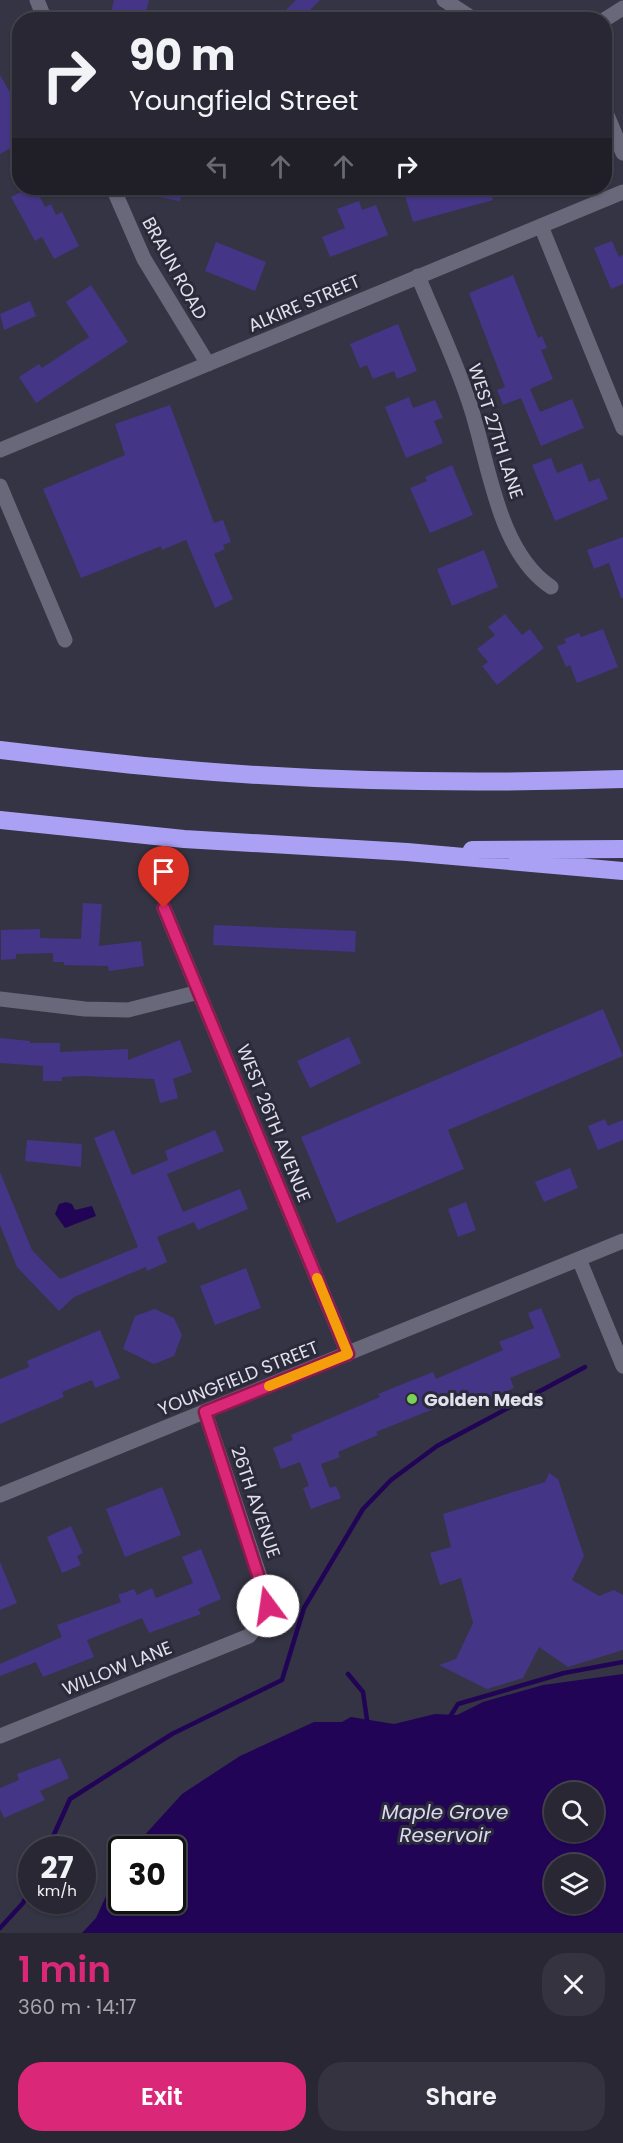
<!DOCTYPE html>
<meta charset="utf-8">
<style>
:root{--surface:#282733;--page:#34333f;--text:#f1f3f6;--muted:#a5a5ac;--line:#44444e;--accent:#db2777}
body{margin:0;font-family:Poppins,sans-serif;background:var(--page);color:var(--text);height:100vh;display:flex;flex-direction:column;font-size:22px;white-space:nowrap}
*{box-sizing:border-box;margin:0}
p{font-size:20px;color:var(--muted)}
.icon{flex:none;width:33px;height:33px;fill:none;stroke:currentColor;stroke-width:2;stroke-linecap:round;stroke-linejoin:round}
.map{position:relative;height:1933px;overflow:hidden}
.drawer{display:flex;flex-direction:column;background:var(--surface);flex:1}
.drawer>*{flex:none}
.hud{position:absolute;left:12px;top:12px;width:600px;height:183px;border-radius:24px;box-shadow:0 2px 4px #0004,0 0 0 2px var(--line);background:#282733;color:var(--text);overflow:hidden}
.controls{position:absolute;left:544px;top:1782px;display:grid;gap:12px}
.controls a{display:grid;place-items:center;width:60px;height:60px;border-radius:50%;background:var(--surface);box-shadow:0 2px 4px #0004,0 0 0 2px var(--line);font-size:30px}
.speed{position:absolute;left:18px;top:1836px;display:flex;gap:12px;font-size:30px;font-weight:700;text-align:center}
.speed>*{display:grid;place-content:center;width:78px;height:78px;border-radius:50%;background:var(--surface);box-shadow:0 2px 4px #0004,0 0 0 2px var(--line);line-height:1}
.speed small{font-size:15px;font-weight:400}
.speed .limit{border:3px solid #111;border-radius:9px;background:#fff;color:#111}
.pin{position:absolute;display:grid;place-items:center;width:51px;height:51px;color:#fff;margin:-62px -26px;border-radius:50% 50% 50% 0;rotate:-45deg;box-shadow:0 0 6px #0007}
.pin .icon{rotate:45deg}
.me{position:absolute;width:66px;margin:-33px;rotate:346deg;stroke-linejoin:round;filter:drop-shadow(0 0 4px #0008)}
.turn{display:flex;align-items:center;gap:21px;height:126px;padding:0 18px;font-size:27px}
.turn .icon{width:78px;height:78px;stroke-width:2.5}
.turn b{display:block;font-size:42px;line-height:51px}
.lanes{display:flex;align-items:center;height:57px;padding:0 18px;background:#0003;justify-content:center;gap:30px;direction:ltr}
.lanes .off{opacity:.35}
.round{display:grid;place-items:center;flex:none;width:63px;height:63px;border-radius:24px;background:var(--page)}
.head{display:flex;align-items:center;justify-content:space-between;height:102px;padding:0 18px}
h1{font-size:36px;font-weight:600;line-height:45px;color:var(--accent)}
.primary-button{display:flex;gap:12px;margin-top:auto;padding:12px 18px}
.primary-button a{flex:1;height:69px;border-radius:24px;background:var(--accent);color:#fff;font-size:24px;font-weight:600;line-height:69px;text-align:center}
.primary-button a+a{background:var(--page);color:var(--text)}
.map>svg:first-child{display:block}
.water{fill:#210456;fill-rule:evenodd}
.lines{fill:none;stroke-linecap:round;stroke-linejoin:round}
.stream{stroke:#210456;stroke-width:4.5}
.building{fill:#453586}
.minor{stroke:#69687a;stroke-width:15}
.highway{stroke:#aaa1f5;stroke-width:18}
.route-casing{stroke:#8e194d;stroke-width:15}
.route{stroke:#db2777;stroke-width:10}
.slow{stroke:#f59e0b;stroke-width:10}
.poi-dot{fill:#79d158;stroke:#2b2a3a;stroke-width:2}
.labels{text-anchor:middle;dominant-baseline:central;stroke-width:6;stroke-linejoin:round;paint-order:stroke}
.street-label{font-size:18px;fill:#e1e1eb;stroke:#2b2a3a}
.poi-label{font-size:18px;font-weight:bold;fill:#e1e1eb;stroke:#2b2a3a;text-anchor:start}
.water-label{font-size:20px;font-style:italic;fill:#dad9f0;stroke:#2b2a3a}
</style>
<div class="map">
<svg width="623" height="1933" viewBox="0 0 623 1933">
<rect width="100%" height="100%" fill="#353444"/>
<path class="water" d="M 66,1202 L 72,1204 L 75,1210 L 92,1206 L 96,1216 L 65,1228 L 55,1214 L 59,1204 Z
M 623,1674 L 623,1933 L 82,1933 L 96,1918 L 121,1863 L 122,1900 L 172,1900 L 172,1850 L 132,1849 L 182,1794 L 240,1756 L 314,1722 L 342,1722 L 351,1717 L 394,1724 L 435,1714 L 457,1715 L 483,1702 L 543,1685 ZM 555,1792 L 594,1792 L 594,1832 L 555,1832 ZM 555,1864 L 594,1864 L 594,1904 L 555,1904 Z"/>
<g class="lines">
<path class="stream" d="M 348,1674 L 363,1692 L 367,1720
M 451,1715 L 458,1704 L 564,1673 L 623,1662
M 47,1850 L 70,1799 L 172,1734 L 282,1680 L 304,1608 L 363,1509 L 391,1480 L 437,1446 L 585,1367
M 0,1928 L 23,1903 L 32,1884"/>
</g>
<path class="building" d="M 114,0 L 149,0 L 144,20 L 109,20 Z
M 296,0 L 320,0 L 300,20 L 293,20 L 285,11 Z
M 0,75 L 20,110 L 20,143 L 0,154 Z
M 29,188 L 35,188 L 45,207 L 51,204 L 56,215 L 62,212 L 79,246 L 54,259 L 42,237 L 35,241 L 11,197 Z
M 142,188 L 183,188 L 180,201 L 142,194 Z
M 436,188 L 490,188 L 493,200 L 413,222 L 405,196 Z
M 359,201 L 362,210 L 376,205 L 388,235 L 330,257 L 322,237 L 345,228 L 337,209 Z
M 612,241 L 619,257 L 623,255 L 623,284 L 611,289 L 594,248 Z
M 216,242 L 266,262 L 255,291 L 205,271 Z
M 513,275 L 538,338 L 542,336 L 547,348 L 541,350 L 553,379 L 530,389 L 540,412 L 572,399 L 584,428 L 541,446 L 521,398 L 503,405 L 497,390 L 505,387 L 469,293 Z
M 91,285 L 128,342 L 36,403 L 19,377 L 39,364 L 42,368 L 89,337 L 66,302 Z
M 30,301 L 36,316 L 4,330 L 0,314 Z
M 398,324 L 417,371 L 397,379 L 394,371 L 373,379 L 367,365 L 360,368 L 350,344 Z
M 409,397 L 413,408 L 435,400 L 443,418 L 434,421 L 443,443 L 406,458 L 385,407 Z
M 170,405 L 214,523 L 223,520 L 231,542 L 223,545 L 225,549 L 214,554 L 233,599 L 215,608 L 186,540 L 162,550 L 161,546 L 81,578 L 43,489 L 125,455 L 115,424 Z
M 551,458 L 557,473 L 582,463 L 589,482 L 599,478 L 608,499 L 555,521 L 532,465 Z
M 452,465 L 473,515 L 430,533 L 410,488 L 427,481 L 425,477 Z
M 623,537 L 623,598 L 621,598 L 609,563 L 594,569 L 587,550 Z
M 484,550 L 498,587 L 452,606 L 437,569 Z
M 505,614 L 522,635 L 530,629 L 544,648 L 497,685 L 482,666 L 488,662 L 477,649 L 495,635 L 488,627 Z
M 603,629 L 618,667 L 577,683 L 570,665 L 566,667 L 557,646 L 566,643 L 564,639 L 579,633 L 581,637 Z
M 83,903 L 102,904 L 99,946 L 141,941 L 144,966 L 109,971 L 108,966 L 64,965 L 64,962 L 53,962 L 53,953 L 16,954 L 16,959 L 1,960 L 1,930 L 40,929 L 40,938 L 81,939 Z
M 214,925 L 356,931 L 355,952 L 213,945 Z
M 603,1009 L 623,1056 L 448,1130 L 464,1169 L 337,1223 L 301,1137 Z
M 349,1037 L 361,1063 L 310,1088 L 297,1061 Z
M 0,1038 L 30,1041 L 30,1043 L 60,1043 L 60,1052 L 128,1049 L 128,1060 L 180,1040 L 192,1072 L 173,1079 L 178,1098 L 160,1103 L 154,1079 L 82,1076 L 62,1077 L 62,1081 L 43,1081 L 43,1066 L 0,1063 Z
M 605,1119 L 608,1126 L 623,1120 L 623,1140 L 598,1150 L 588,1126 Z
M 114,1130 L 132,1175 L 168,1160 L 165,1151 L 215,1130 L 224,1151 L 167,1174 L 183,1212 L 240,1189 L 248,1209 L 198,1230 L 194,1222 L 157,1237 L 167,1262 L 147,1271 L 146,1267 L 74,1297 L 59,1311 L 17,1267 L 0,1225 L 0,1172 L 32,1250 L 60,1279 L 138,1247 L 94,1138 Z
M 27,1140 L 82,1144 L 81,1167 L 25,1161 Z
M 570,1168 L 578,1188 L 544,1202 L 535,1182 Z
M 466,1202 L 476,1230 L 458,1237 L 448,1209 Z
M 246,1268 L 261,1308 L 215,1325 L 200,1286 Z
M 541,1308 L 561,1357 L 510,1378 L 514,1388 L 471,1406 L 466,1396 L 376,1432 L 378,1435 L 338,1452 L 340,1457 L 321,1464 L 330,1488 L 336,1486 L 341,1498 L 311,1509 L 303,1488 L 309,1486 L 300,1462 L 281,1469 L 273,1448 L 293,1440 L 291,1435 L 380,1397 L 378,1394 L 433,1372 L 436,1379 L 503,1350 L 499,1342 L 534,1328 L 528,1313 Z
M 155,1309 L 174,1318 L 182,1335 L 174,1356 L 154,1364 L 123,1349 L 135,1316 Z
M 100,1330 L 120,1378 L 95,1388 L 92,1380 L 62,1392 L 64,1397 L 0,1424 L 0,1379 L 29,1367 L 27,1361 Z
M 549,1473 L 558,1479 L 584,1556 L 572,1580 L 599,1596 L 614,1590 L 623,1595 L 623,1650 L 568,1667 L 539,1647 L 523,1678 L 487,1689 L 439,1665 L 456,1659 L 473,1623 L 461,1578 L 440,1585 L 430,1553 L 451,1547 L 443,1514 L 545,1482 Z
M 162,1487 L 181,1535 L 125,1557 L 106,1509 Z
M 71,1526 L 83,1553 L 77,1556 L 81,1565 L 62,1573 L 47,1537 Z
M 201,1549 L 221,1599 L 198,1609 L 201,1614 L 149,1633 L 142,1618 L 87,1640 L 94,1657 L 43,1677 L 36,1662 L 0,1676 L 0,1664 L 62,1637 L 57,1625 L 121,1602 L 118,1595 L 134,1589 L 137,1595 L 152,1588 L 156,1598 L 193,1583 L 182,1557 Z
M 0,1562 L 17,1603 L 0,1610 Z
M 60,1758 L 69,1778 L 40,1791 L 45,1800 L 4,1818 L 0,1809 L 0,1788 L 19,1780 L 17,1774 Z"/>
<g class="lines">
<path class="minor" d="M 37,0 L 45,20
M 444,0 L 475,20
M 604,20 L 623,8
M 604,108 L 623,153
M 113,188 L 144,259 L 208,364
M 541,226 L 623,428
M 418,276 C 436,320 457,363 471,408 C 489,464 498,552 551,587
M 0,450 L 623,192
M 0,486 L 65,640
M 164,908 L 348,1354
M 0,999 L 85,1009 L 128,1010 L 199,992
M 579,1259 L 623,1366
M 0,1495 L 623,1241
M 0,1736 L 249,1636 C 264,1618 269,1612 264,1589 L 205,1412"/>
<path class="highway" d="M 0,750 C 59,757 118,764 177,769 C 325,782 475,784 623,779
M 0,820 L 184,839 L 407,852 L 623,871
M 472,850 L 623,849"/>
</g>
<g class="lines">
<defs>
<path id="route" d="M 164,908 L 348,1354 L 205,1412 L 268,1606"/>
</defs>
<use href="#route" class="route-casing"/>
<use href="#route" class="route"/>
<path class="slow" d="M 269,1386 L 348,1354 L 317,1278"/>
</g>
<circle class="poi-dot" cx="412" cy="1399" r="6"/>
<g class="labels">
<g class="street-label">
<text transform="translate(175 268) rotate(61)">BRAUN ROAD</text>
<text transform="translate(304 303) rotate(-23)">ALKIRE STREET</text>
<text transform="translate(496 431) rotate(72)">WEST 27TH LANE</text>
<text transform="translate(274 1123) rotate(68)">WEST 26TH AVENUE</text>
<text transform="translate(238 1378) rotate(-22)">YOUNGFIELD STREET</text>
<text transform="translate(256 1502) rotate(71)">26TH AVENUE</text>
<text transform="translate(117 1668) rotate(-22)">WILLOW LANE</text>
</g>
<g class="poi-label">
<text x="424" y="1399">Golden Meds</text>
</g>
<g class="water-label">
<text x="445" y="1812">Maple Grove<tspan x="445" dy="23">Reservoir</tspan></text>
</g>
</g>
</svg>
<div class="controls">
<a><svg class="icon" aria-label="search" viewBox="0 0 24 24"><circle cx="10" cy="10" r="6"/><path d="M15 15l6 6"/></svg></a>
<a><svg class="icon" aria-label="layers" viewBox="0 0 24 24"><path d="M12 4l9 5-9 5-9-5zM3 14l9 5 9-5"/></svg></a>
</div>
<div class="speed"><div>27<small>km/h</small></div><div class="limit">30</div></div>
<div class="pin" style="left:164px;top:908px;background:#d93025"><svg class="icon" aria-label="arrive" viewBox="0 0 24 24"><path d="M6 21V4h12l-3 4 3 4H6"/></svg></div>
<svg class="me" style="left:268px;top:1606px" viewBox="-20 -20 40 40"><circle r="19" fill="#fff"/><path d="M0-13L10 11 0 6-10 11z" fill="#db2777"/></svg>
<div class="hud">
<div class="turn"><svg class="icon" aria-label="right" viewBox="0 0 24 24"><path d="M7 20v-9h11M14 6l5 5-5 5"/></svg><div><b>90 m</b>Youngfield Street</div></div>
<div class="lanes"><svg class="icon off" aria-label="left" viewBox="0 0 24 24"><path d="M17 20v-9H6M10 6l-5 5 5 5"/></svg><svg class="icon off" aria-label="ahead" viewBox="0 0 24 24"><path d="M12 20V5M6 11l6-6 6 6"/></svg><svg class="icon off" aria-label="ahead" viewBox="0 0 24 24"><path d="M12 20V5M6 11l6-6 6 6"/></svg><svg class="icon" aria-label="right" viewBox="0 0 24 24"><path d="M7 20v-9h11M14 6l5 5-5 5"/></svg></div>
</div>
</div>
<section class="drawer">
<div class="head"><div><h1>1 min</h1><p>360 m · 14:17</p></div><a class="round"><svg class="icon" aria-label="close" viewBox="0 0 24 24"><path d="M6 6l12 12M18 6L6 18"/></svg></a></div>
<div class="primary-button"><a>Exit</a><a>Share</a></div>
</section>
